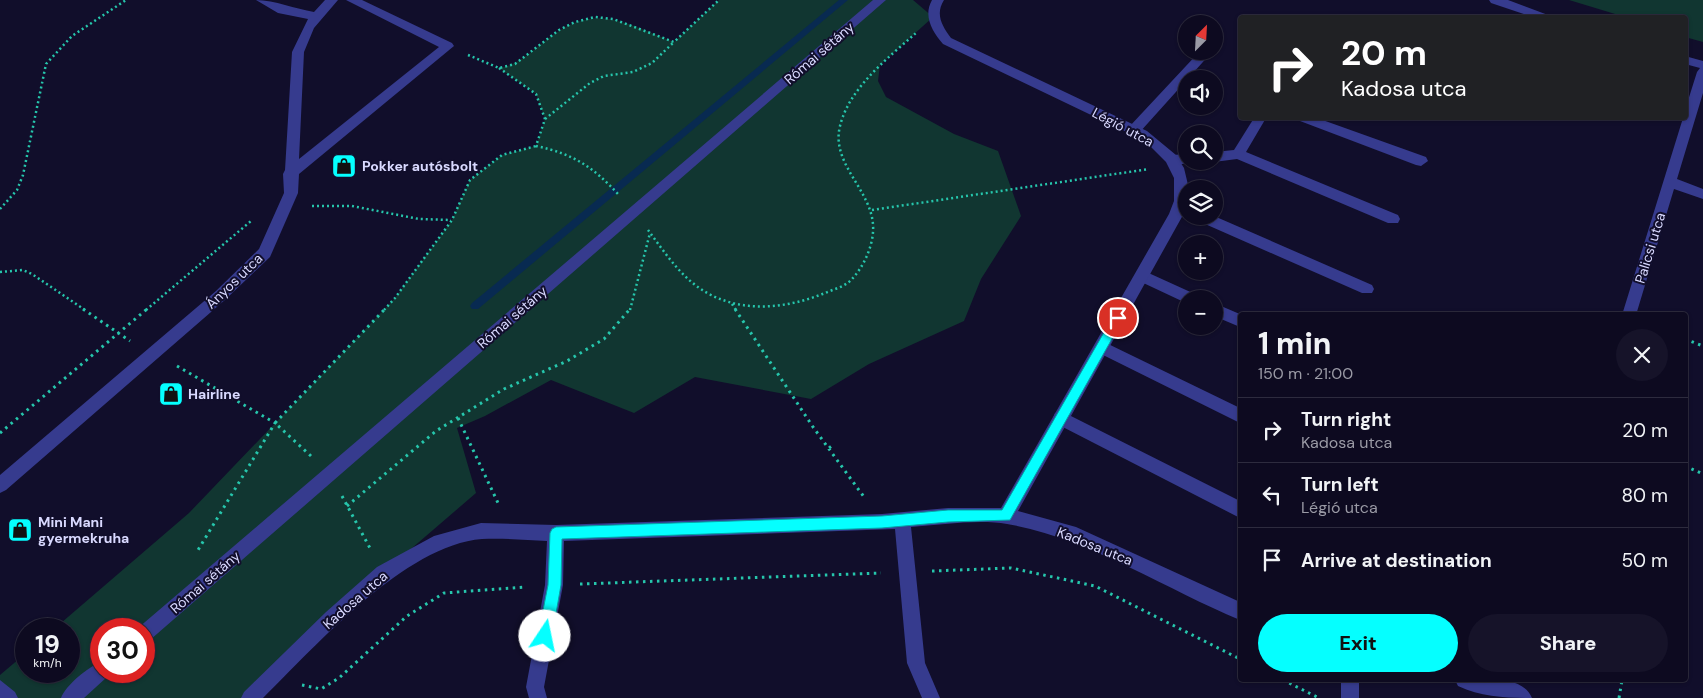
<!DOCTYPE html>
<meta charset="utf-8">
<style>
:root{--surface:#0d0a20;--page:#161329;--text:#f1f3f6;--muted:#9a9aa5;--line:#2d2b3e;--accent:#05ffff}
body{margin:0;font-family:"DM Sans",sans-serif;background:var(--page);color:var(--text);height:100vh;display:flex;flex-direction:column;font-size:19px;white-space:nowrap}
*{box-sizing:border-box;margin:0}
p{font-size:16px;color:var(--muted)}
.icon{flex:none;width:28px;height:28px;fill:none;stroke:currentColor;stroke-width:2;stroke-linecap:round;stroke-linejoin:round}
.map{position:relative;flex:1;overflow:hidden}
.sheet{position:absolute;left:1238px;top:312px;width:450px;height:370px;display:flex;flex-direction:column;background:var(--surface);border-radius:5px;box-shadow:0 1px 4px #0004,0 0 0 1px var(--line)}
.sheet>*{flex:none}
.hud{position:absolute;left:1238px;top:15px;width:450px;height:105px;border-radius:5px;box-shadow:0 1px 4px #0004,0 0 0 1px var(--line);background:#202124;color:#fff;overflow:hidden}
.needle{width:32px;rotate:24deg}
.fabs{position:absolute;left:1178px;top:15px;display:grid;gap:10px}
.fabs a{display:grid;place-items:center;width:45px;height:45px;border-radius:50%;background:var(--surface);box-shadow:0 1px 4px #0004,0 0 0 1px var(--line);font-size:25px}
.speed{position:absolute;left:15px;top:618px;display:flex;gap:10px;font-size:25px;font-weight:700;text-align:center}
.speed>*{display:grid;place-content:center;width:65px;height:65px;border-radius:50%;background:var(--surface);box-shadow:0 1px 4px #0004,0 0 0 1px var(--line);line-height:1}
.speed small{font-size:12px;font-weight:400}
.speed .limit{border:8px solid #d22;background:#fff;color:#111}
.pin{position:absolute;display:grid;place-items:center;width:42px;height:42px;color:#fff;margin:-21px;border:2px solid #fff;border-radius:50%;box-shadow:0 1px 5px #0007}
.me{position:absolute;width:55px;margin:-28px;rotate:11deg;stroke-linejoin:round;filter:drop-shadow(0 0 4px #0008)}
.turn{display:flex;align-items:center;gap:18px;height:105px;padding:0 20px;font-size:22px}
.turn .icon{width:65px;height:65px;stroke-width:2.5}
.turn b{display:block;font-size:35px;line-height:42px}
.round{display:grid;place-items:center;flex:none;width:52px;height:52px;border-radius:26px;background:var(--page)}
.head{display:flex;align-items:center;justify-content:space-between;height:85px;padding:0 20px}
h1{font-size:30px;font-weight:800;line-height:38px}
.cta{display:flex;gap:10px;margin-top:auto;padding:10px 20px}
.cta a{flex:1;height:58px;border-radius:30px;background:var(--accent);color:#111;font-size:20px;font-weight:800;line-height:58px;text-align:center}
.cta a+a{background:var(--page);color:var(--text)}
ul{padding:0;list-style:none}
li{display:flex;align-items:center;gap:15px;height:65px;padding:0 20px;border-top:1px solid var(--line)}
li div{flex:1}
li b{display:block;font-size:19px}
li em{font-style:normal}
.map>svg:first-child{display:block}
.green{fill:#113631;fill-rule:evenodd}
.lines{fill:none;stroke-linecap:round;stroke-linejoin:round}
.stream{fill:#082a51;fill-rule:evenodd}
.path-far1{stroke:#26c6ac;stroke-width:2.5;stroke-dasharray:2 3;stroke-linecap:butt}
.path{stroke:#26c6ac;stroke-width:3;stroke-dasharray:2.5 4.5;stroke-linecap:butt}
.lane{fill:#363b8e;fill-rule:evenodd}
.street{fill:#363b8e;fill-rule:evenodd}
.route{fill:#05ffff;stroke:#03a6a6}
.labels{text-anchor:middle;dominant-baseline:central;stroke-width:4;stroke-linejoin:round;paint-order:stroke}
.street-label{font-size:14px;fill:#d9d9ff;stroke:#110e2b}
.poi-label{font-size:14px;font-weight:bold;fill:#d9d9ff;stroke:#110e2b;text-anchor:start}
</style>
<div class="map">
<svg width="1703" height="698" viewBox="0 0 1703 698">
<rect width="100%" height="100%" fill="#110e2b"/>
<path class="green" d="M 719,0 L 913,0 L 933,17 L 880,65 L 878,81 L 886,97 L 954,134 L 998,151 L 1021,216 L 981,279 L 964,321 L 869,364 L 811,399 L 695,377 L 634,413 L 551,380 L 485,416 L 457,428 L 476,493 L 383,573 L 250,698 L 8,698 L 0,689 L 0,675 L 26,653 L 26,671 L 69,671 L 69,629 L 54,629 L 189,513 L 395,298 L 452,220 L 470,180 L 502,155 L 536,146 L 545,119 L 536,94 L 499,68 C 520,64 529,53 545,41 C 594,1 622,22 674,42 ZM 101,629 L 144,629 L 144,671 L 101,671 Z
M 1569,0 L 1703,0 L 1703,42 L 1685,37 L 1685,18 L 1625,17 Z"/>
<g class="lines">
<path class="stream" d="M 839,0 L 848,0 L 478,309 L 472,309 L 470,306 L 472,303 Z"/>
<path class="path-far1" d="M 468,55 L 499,68 L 515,64 L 559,30 L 575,22 L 595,17 L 613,19 L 674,42 L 719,0
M 499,68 L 536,94 L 545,119 L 536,146 C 574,154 593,167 619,195
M 545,119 L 590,83 L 604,76 L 633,72 L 652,63 L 674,42
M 312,206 L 352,206 L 419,219 L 451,220
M 0,209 L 17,190 L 23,175 L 46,64 L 72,36 L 126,0
M 872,210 L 1149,169
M 648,230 C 666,254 683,281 711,295 C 747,313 788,308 825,293 C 834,289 844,287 851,280 C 863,268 872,248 873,232 C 876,192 830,166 840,126 C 849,88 888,58 916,33
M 0,272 L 23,270 L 32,274 L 85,310
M 732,304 L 736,310
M 146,310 L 251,221
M 384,310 L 395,298 L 452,220 L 470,180 L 502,155 L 536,146
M 630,310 L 650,233"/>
<path class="path" d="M 83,309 L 130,341
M 735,309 L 813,427 L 864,497
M 1685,339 L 1703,346
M 177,366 L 275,423 L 198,550
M 458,418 L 499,505
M 0,433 L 147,309
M 829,448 L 833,445
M 311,456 L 275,423 L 385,309
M 1685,466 L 1703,474
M 342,496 L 371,550
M 347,506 L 436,431 L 504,389 L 567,361 L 604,339 L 630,309
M 932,571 L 1011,568 L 1095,586 L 1240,659
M 580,584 L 881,573
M 1283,680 L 1319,698
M 302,685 L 321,689 L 339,678 L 407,616 L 444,593 L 526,587
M 1619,698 L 1622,680"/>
<path class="lane" d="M 1200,51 L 1211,53 L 1139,133 L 1129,133 L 1128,130 L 1129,127 Z
M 1254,118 L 1266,118 L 1246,152 L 1398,215 L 1400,219 L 1398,223 L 1388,223 L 1237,159 L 1214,162 L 1212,161 L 1214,161 L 1214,152 L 1234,150 Z
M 1299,118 L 1317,118 L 1426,157 L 1428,161 L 1421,166 L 1416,165 L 1300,121 Z
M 1186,154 L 1186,161 L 1191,163 L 1173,165 L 1166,160 L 1173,155 Z
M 1194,216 L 1214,216 L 1372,285 L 1374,289 L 1372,293 L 1362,293 L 1196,220 Z
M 1142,270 L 1197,295 L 1199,299 L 1186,299 L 1186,303 L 1137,280 L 1135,276 L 1137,272 Z
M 1214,303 L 1242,315 L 1240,327 L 1214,316 Z
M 1102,341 L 1240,408 L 1240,423 L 1097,352 L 1095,347 L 1097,342 Z
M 1061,411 L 1240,501 L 1240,518 L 1055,423 L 1053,418 L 1055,413 Z"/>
<path class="street" d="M 256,0 C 275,0 295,9 314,12 L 325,0 L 338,0 L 314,28 L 304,52 L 299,159 L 439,47 L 346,0 L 362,0 L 452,43 L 454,46 L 299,174 L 298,193 L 270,257 L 226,299 L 6,490 L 0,493 L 0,475 L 216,291 L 259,249 L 284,193 L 283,174 L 285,170 L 292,52 L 308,19 L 278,13 Z
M 873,0 L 886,0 L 150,640 L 144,643 L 144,629 L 138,628 Z
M 932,0 L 944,0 C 935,14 942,26 951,38 L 1147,131 L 1176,155 L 1184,168 L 1189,189 L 1186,189 L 1186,205 L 1183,215 L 1018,511 L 1076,527 L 1240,602 L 1240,620 C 1166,589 1086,537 1007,524 C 978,519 941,525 911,527 L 925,663 L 940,698 L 922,698 L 907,663 L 895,529 L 564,541 L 563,585 L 544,687 L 547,698 L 529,698 L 526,687 L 545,585 L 547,541 C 526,540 504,538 482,539 C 405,545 316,646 263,698 L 241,698 L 244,692 L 326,612 L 377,567 L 434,536 L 481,523 L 556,525 L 882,514 L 948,508 L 1001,508 L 1169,214 L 1174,201 L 1174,178 L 1166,162 L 1149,145 L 1137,137 L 943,44 C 932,31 923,16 932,0 Z
M 1489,0 L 1508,0 L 1556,18 L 1536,18 L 1491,3 Z
M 1685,56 L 1703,61 L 1703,93 L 1677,179 L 1703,189 L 1703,199 L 1674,189 L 1636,315 L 1622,315 L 1683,118 L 1685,118 L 1685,110 L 1697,72 L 1700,68 L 1685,64 Z
M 101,662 L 101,671 L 110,671 L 107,677 L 84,698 L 61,698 C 66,685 88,667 101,662 Z
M 0,680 L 15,692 L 18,698 L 0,698 Z
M 1341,680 L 1359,680 L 1359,698 L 1341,698 Z
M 1455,680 C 1477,680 1522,673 1532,698 C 1506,698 1482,697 1458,686 Z"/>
</g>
<path class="route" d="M 1118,313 L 1122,315 L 1122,321 L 1010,520 L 948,522 L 882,528 L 562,539 L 561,585 L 552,636 L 550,641 L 545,643 L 540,641 L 538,636 L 548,585 L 550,533 L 552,529 L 556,527 L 882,516 L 948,510 L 1002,510 L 1114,315 Z"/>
<defs>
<symbol id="shop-square" viewBox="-11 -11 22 22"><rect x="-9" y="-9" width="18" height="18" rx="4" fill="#05ffff" stroke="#110e2b"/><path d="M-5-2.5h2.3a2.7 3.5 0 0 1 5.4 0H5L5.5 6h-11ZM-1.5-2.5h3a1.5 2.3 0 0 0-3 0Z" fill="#111"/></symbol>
</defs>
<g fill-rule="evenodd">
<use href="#shop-square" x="330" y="152" width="28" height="28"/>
<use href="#shop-square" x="157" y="380" width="28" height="28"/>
<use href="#shop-square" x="6" y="516" width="28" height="28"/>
</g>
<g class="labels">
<g class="street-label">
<text transform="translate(819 53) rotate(-41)">Római sétány</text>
<text transform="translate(1123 127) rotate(28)">Légió utca</text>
<text transform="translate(1650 248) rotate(-73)">Palicsi utca</text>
<text transform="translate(234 281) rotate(-44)">Ányos utca</text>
<text transform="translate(512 317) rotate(-41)">Római sétány</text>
<text transform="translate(1095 546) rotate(22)">Kadosa utca</text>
<text transform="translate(205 582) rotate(-41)">Római sétány</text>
<text transform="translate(355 600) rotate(-41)">Kadosa utca</text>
</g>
<g class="poi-label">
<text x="362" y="166">Pokker autósbolt</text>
<text x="188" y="394">Hairline</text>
<text x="38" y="522">Mini Mani<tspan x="38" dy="16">gyermekruha</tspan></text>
</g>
</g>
</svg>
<div class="fabs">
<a><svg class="needle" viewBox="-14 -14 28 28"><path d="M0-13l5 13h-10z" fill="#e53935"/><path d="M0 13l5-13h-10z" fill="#9a9aa5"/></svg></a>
<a><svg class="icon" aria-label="sound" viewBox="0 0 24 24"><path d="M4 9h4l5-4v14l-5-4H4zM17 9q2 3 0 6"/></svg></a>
<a><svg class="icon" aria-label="search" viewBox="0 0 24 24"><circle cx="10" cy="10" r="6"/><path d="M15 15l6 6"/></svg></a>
<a><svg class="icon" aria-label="layers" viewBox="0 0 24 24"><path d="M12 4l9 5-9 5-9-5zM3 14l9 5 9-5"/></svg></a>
<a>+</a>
<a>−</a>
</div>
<div class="speed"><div>19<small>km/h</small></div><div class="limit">30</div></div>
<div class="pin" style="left:1118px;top:318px;background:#d93025"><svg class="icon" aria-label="arrive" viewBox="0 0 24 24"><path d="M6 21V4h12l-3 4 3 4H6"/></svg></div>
<svg class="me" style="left:545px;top:636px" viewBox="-20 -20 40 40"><circle r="19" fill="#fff"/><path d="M0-13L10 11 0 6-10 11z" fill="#05ffff"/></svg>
<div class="hud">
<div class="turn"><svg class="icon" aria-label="right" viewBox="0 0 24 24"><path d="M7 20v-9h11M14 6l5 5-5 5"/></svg><div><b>20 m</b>Kadosa utca</div></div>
</div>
<section class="sheet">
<div class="head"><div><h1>1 min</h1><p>150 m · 21:00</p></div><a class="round"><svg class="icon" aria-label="close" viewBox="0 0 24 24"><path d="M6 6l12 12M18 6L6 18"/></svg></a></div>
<ul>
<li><svg class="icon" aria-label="right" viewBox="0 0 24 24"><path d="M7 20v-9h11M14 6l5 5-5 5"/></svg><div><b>Turn right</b><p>Kadosa utca</p></div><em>20 m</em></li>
<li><svg class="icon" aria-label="left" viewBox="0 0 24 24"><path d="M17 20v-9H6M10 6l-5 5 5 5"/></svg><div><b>Turn left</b><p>Légió utca</p></div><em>80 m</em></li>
<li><svg class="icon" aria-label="arrive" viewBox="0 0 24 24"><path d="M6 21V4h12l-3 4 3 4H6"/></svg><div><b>Arrive at destination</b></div><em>50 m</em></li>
</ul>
<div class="cta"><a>Exit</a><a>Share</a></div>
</section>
</div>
